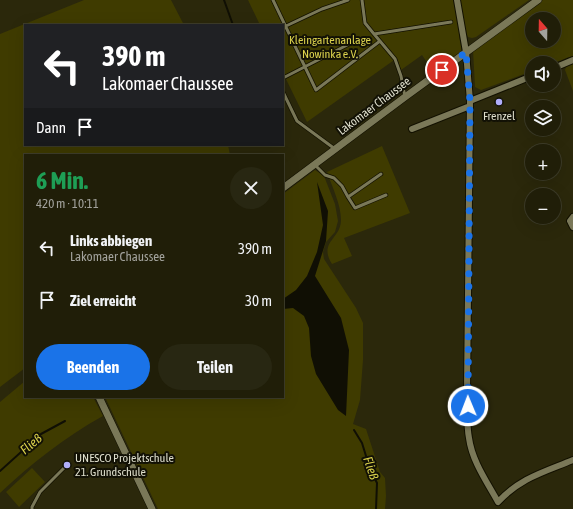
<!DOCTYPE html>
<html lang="de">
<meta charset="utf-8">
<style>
:root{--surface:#201e08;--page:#282712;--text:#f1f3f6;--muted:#a2a29c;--line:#3d3c29;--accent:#1a73e8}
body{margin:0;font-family:"Asap Condensed",sans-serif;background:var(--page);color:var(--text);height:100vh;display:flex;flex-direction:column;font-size:15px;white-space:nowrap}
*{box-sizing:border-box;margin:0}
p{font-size:13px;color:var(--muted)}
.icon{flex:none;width:22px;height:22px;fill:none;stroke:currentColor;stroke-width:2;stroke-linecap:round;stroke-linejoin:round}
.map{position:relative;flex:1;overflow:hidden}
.side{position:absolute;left:24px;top:154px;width:260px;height:244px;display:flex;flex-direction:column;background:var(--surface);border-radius:0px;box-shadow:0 4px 16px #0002,0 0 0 1px var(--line)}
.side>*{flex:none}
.top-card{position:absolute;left:24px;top:24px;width:260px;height:122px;border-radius:0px;box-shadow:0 4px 16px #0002,0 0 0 1px var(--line);background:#202124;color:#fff;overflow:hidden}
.needle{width:26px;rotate:340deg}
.controls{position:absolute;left:525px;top:12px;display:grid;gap:8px}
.controls a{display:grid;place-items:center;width:36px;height:36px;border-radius:50%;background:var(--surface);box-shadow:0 4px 16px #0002,0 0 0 1px var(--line);font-size:20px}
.pin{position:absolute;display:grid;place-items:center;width:34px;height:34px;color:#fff;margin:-17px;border:2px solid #fff;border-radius:50%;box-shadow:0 1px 4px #0007}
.me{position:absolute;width:44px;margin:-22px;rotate:359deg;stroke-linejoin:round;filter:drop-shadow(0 0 3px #0008)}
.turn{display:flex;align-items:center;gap:14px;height:84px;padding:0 12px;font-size:18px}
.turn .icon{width:52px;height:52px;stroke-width:2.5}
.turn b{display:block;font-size:28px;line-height:34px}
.then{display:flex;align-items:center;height:38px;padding:0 12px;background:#0003;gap:8px;font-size:15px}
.round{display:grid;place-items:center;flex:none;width:42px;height:42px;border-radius:21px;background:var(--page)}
.overview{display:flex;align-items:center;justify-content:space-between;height:68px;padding:0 12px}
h1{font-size:24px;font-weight:700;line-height:30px;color:#1e9e55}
.action{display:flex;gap:8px;margin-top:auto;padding:8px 12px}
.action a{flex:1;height:46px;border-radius:24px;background:var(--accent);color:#fff;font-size:16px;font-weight:700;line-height:46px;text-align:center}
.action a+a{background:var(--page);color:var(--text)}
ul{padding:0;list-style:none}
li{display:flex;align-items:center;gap:12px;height:52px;padding:0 12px}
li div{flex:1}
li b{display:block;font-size:15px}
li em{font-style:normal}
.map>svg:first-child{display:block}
.green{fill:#3f3b00;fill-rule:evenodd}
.water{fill:#100f04}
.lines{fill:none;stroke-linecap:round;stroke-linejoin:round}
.stream{stroke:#100f04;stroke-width:2}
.service-casing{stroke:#131100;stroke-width:4.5}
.minor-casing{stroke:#131100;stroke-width:8}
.tertiary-casing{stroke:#131100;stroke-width:8}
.service{stroke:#7a7858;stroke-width:3}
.minor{stroke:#7a7858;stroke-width:6}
.tertiary{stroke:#7a7858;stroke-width:7}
.route{stroke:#1a73e8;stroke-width:7;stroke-dasharray:0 12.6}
.poi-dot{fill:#b0aefa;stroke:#121105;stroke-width:1.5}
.labels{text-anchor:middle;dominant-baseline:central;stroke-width:4;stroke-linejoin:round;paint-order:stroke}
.park-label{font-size:12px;fill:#dcd24d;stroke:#121105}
.street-label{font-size:12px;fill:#dfdfcd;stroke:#121105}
.poi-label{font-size:12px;fill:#dfdfcd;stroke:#121105}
.water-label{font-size:13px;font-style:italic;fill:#dad04b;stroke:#121105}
</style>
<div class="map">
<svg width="573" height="509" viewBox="0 0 573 509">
<rect width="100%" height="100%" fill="#2b280b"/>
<path class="green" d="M 84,0 L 171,0 L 184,25 L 25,25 L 25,145 L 228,145 L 230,155 L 25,155 L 25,368 L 0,387 L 0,34 Z
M 248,0 L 529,0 L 476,37 L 472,38 L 468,37 L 466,33 L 459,36 L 462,51 L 433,71 L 422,55 L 401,70 L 397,58 L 307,122 L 283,73 L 283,25 L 260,25 Z
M 543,0 L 573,0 L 573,91 L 565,70 L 569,57 L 554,63 L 532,63 L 532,71 L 481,90 L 475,87 L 473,50 ZM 532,19 L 554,19 L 554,41 L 532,41 Z
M 382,146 L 410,213 L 344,238 L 352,256 L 332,264 C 318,242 341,239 341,220 C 341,204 332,187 327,172 Z
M 315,170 L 324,176 L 335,204 L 338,221 L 335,232 L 326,242 L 323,252 L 324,259 L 356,308 L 363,323 L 363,360 L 360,400 L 353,424 L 366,429 L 380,472 L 385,478 L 386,496 L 385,509 L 158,509 L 105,397 L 283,397 L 283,194 Z
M 25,381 L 25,397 L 93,397 L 103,416 C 65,437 32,463 0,493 L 0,402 Z
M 32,468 L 45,482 L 19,507 L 6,492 Z"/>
<path class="water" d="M 317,182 L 328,211 L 326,241 L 315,276 L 341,318 L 349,350 L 346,416 L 338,410 L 316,374 L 311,356 L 309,328 L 304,316 L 293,308 L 283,309 L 283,299 L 296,290 L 307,276 L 317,252 L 323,225 Z"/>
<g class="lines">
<path class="stream" d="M 224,0 L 233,25
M 354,430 L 362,443 L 370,469 L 377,483 L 376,509
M 0,471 L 41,434 L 65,421"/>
<defs>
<path id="service" d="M 273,0 L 316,90 L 380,41
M 362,0 L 365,23 L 374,34
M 286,26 L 322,9 L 348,0
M 283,78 L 353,42
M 283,92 L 297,121 L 335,149
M 405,97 L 401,76 L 395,59 L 374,34 L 451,22
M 315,165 L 325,175 L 334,178 L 342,186 L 348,197 L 381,174
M 348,197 L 355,208 L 386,195
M 32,509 L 32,507 L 40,492 L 67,465"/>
<path id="minor" d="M 457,0 L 466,52 L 470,101 L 467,391 C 468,406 466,423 469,438 C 472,461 487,482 498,502
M 554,68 L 573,60
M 470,101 L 532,76
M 412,129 L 470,106
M 573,217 L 570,221 L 573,227
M 498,502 C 520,478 544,472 573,460"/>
<path id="tertiary" d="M 283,188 L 405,97 L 538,0
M 99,397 L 152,509"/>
</defs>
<use href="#service" class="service-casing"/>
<use href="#minor" class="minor-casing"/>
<use href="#tertiary" class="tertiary-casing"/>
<use href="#service" class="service"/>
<use href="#minor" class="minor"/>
<use href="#tertiary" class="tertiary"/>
</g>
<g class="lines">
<path class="route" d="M 442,70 L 466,52 L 470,101 L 468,406"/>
</g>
<g class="poi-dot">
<circle cx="499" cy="102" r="4"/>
<circle cx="67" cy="465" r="4"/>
</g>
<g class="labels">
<g class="park-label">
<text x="330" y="40">Kleingartenanlage<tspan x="330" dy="14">Nowinka e.V.</tspan></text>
</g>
<g class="street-label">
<text transform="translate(374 106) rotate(-37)">Lakomaer Chaussee</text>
</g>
<g class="poi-label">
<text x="499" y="116">Frenzel</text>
<text x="75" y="458" text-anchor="start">UNESCO Projektschule<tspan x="75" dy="14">21. Grundschule</tspan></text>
</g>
<g class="water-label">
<text transform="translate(31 444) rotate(-40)">Fließ</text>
<text transform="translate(371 468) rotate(72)">Fließ</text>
</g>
</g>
</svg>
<div class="controls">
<a><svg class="needle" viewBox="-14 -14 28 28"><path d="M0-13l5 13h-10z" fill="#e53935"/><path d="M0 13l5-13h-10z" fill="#a2a29c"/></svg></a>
<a><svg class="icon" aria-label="sound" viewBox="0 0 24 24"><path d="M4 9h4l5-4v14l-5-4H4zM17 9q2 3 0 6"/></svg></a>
<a><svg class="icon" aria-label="layers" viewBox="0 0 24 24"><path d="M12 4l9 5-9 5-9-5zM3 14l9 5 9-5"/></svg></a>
<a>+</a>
<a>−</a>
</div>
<div class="pin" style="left:442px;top:70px;background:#d93025"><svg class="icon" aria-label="arrive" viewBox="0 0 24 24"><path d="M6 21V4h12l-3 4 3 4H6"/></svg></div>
<svg class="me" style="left:468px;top:406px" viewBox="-20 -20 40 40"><circle r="17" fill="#1a73e8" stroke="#fff" stroke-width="3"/><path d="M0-11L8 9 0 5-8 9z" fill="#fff"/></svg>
<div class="top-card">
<div class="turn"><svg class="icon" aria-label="left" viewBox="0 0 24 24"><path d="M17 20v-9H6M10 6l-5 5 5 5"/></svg><div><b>390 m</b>Lakomaer Chaussee</div></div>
<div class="then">Dann<svg class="icon" aria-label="arrive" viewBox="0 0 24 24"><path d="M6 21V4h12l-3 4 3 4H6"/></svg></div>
</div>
<section class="side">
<div class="overview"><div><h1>6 Min.</h1><p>420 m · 10:11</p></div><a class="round"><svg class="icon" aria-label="close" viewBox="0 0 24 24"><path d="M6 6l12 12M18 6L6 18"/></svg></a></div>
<ul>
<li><svg class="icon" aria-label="left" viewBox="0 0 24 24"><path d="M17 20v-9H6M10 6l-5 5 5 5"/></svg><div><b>Links abbiegen</b><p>Lakomaer Chaussee</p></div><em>390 m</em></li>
<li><svg class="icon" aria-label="arrive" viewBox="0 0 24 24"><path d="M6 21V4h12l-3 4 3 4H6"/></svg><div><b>Ziel erreicht</b></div><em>30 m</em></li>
</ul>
<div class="action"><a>Beenden</a><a>Teilen</a></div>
</section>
</div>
